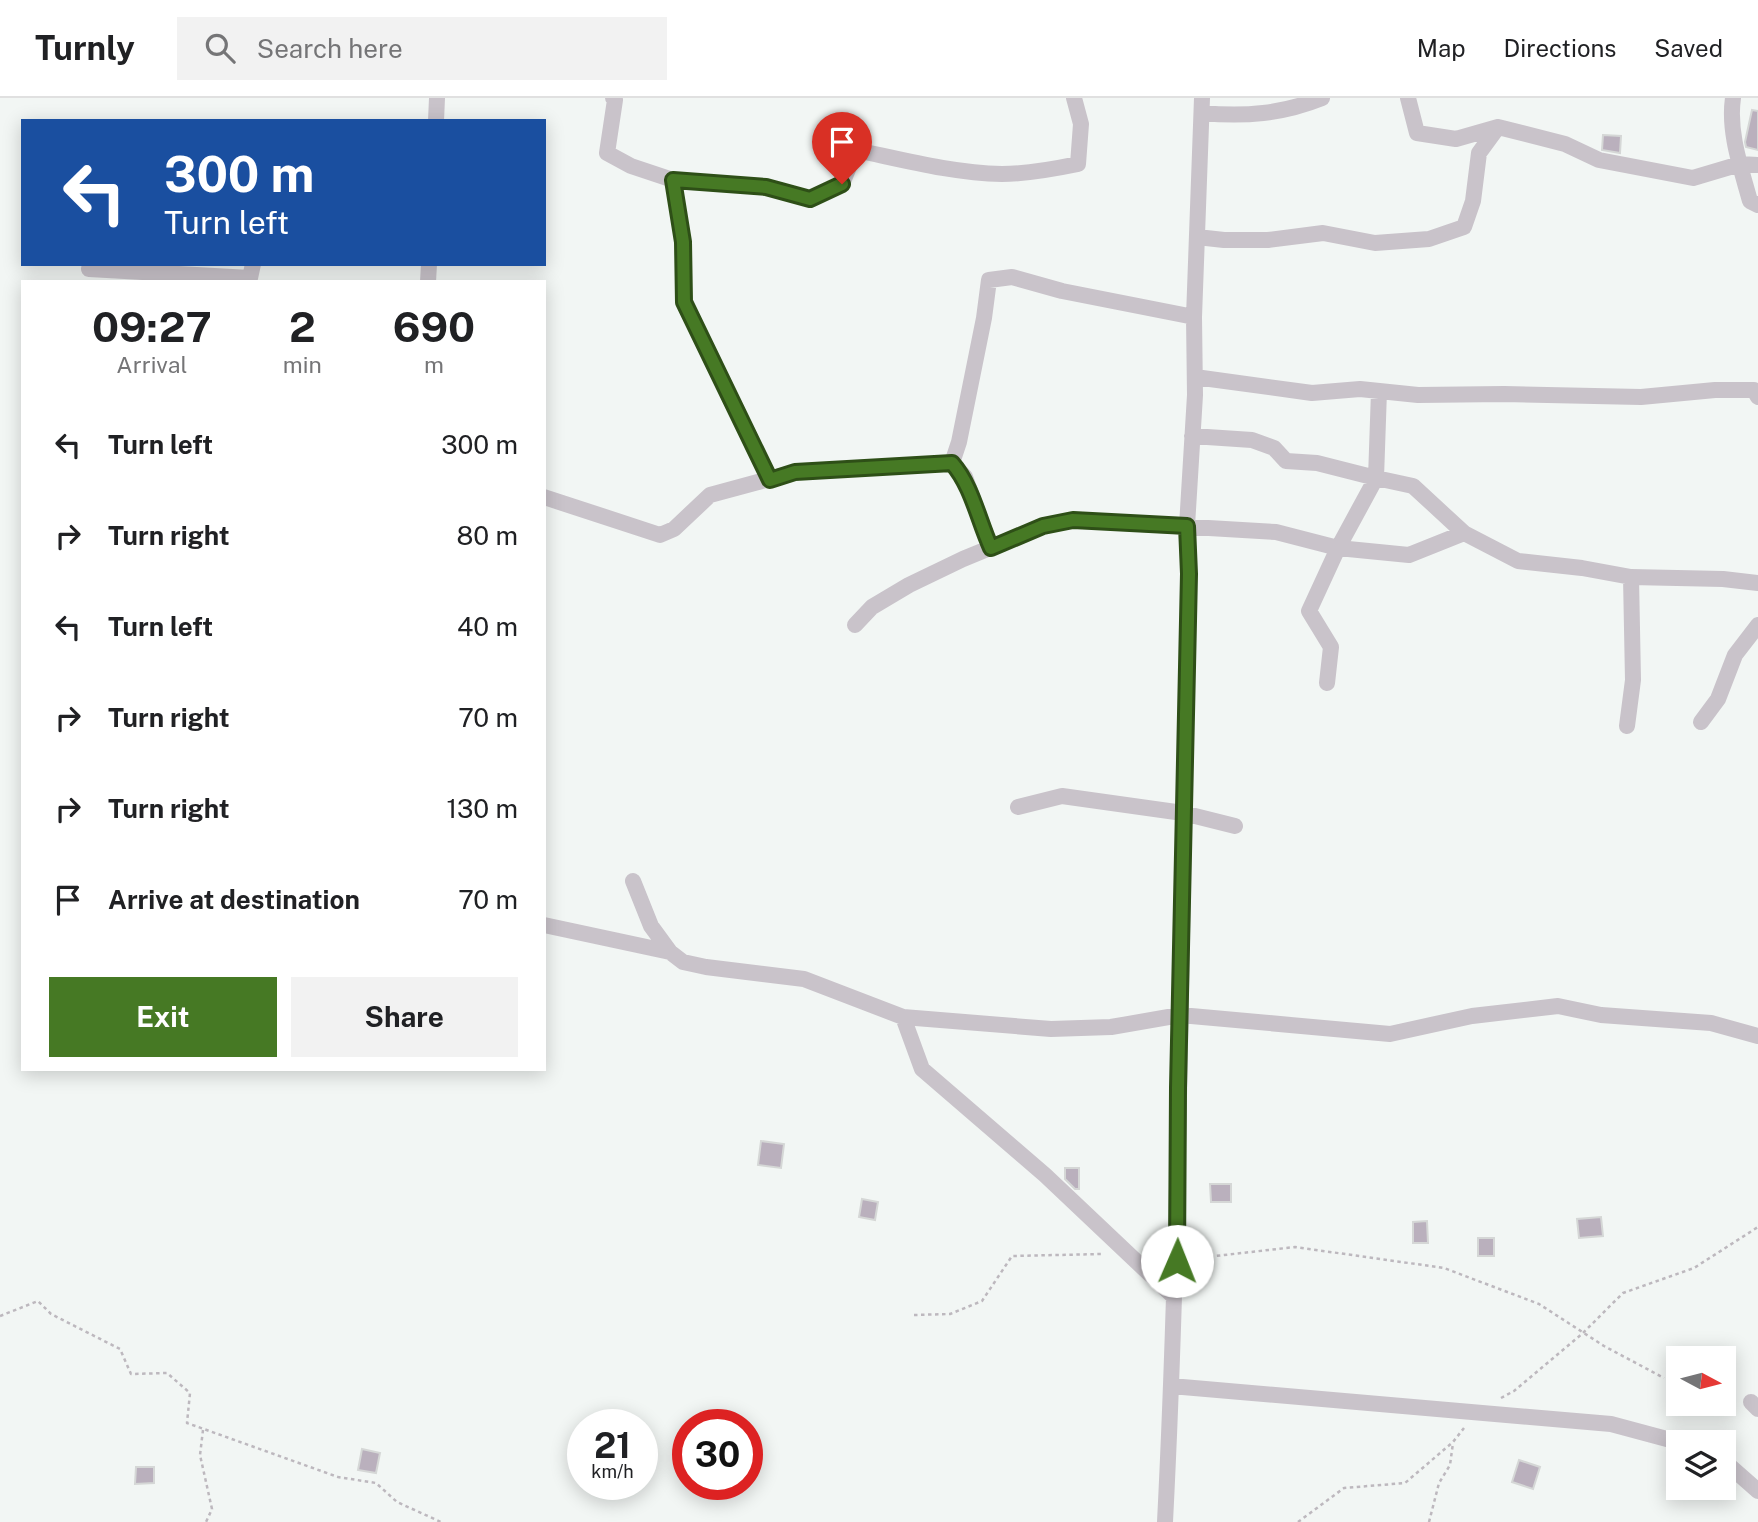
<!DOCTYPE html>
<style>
:root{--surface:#fff;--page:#f2f2f2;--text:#202124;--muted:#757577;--line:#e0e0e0;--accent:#467924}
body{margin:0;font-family:"Public Sans",sans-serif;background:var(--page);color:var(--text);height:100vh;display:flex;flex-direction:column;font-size:26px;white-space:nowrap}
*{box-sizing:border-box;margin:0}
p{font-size:23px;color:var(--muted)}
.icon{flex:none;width:38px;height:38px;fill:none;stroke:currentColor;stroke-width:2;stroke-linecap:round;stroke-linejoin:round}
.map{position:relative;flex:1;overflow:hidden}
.sheet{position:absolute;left:21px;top:182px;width:525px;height:791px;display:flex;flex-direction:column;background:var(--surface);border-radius:0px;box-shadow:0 4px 18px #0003}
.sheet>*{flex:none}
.banner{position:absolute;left:21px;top:21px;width:525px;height:147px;border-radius:0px;box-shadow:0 4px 18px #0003;background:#1a4fa0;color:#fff;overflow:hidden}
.needle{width:46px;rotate:97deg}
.controls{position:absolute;left:1666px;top:1248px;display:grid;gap:14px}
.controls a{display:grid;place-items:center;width:70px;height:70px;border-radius:0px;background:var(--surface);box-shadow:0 4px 18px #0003;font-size:35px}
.speed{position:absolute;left:567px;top:1311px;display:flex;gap:14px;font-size:35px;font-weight:700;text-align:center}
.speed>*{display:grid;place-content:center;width:91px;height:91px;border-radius:50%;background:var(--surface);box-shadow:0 4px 18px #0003;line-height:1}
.speed small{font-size:18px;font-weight:400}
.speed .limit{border:10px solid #d22;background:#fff;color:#111}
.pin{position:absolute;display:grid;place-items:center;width:60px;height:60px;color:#fff;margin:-72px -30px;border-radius:50% 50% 50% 0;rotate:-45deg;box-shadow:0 0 7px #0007}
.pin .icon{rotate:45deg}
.me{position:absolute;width:77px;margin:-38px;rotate:1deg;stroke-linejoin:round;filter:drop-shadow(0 0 5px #0008)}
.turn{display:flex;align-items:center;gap:24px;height:147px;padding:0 28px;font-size:32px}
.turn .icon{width:91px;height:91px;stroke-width:2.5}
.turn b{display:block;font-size:49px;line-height:60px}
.eta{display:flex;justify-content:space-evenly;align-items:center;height:119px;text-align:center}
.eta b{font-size:42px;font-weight:700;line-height:49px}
.action{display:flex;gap:14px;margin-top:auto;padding:14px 28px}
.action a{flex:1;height:80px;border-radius:0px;background:var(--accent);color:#fff;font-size:28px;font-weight:700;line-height:80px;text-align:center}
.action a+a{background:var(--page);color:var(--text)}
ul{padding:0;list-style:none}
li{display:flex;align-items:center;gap:21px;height:91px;padding:0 28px}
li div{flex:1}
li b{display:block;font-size:26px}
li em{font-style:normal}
header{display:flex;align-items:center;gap:42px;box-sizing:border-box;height:98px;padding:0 35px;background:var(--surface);border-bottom:2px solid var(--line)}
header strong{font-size:33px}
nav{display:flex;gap:38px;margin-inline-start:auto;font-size:24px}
.search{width:490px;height:63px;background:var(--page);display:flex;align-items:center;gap:18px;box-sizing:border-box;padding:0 24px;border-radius:0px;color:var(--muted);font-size:26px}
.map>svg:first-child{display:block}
.building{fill:#bab0bd;stroke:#d5d7d6;stroke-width:2}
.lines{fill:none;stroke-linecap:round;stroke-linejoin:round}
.path{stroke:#bdb8be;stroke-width:2.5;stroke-dasharray:3.5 3.5;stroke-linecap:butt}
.minor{stroke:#c9c3ca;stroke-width:16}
.route-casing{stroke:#2e4f17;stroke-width:18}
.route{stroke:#467924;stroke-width:12}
</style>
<header>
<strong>Turnly</strong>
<div class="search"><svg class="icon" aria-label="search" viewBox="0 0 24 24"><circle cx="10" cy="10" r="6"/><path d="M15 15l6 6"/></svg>Search here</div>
<nav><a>Map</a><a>Directions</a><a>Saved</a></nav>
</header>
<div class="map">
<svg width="1758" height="1424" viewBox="0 0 1758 1424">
<rect width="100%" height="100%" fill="#f2f6f4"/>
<path class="building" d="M 1752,12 L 1758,13 L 1758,52 L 1746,49 L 1745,44 Z
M 1603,37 L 1621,38 L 1620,55 L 1602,52 Z
M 761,1043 L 784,1046 L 781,1070 L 758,1067 Z
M 1065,1070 L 1079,1070 L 1079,1091 L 1075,1091 L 1065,1081 Z
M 1210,1086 L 1231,1086 L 1231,1104 L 1211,1104 Z
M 862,1101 L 878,1104 L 875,1122 L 859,1119 Z
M 1601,1119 L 1603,1138 L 1579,1140 L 1577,1121 Z
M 1427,1123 L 1428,1145 L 1413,1145 L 1413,1124 Z
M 1478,1140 L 1494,1140 L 1494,1158 L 1478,1158 Z
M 362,1351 L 380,1355 L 376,1375 L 358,1372 Z
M 1519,1362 L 1540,1369 L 1533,1391 L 1512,1384 Z
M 136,1369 L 154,1369 L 154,1385 L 135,1386 Z"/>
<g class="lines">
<path class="path" d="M 1189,1161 L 1295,1149 L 1444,1170 L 1539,1206 L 1604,1248 L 1664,1280
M 914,1217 L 950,1216 L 982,1203 L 1012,1158 L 1103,1156
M 0,1218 L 38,1203 L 51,1216 L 120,1251 L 131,1276 L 167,1275 L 190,1295 L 187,1325 L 338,1379 L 376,1385 L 397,1404 L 441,1424
M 1501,1300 L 1514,1293 L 1583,1235 L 1623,1195 L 1694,1170 L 1758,1129
M 203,1332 L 200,1357 L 212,1411 L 206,1424
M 1298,1424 L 1344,1390 L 1405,1385 L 1453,1344 L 1464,1330
M 1429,1424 L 1439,1385 L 1450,1367 L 1453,1345"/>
<path class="minor" d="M 613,0 L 615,2 L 607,55 L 631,68 L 673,82 L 683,144 L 684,204 L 770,382
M 1408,0 L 1417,35 L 1456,41 L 1498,29
M 1733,0 C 1728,34 1741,70 1750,103 L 1758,107
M 1202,15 C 1245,19 1282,16 1322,0
M 436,23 L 437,0
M 673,82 L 766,89 L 810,101 L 842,86 L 856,52 C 904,62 953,75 1002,76 C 1027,76 1054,71 1078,66 L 1081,26 L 1074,0
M 1197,139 L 1224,142 L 1268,142 L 1323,135 L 1375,145 L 1429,141 L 1464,129 L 1473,103 L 1479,55 L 1498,29 L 1565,46 L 1599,62 L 1693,80 L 1740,66 L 1758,67
M 90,166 L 89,171 L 250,180 L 253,166
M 428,184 L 429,166
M 1195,279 L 1312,295 L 1360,291 L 1418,297 L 1504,296 L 1641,299 L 1715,292 L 1754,292 L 1758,299
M 1379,293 L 1376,380 L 1413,388 L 1464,435
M 952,365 L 959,344 L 984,220 L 989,182 L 1012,179 L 1062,193 L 1194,219
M 544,399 L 660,437 L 674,431 L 710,397 L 795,374 L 952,365 L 965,379 L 991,450
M 855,527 L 872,509 L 909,487 L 963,461 L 1043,428 L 1073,422 L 1276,434 L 1338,450 L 1376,380 L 1317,365 L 1286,363 L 1274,350 L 1252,342 L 1192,338
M 1327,585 L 1331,549 L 1309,513 L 1338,450 L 1409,457 L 1464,435 L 1518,463 L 1582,470 L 1631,479
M 1701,624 L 1718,601 L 1735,557 L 1758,527
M 1627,628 L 1633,582 L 1631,479 L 1723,481 L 1758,485
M 1018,709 L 1062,698 L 1183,715 L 1235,728
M 633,783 L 651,828 L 670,854 L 683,864 L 706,869 L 804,881 L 903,919 L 1051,931 L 1111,929 L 1180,917 L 1390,936 L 1472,918 L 1558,908 L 1601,917 L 1711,925 L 1758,938
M 544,827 L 670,854
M 903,919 L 922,971 L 1045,1077 L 1174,1199
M 1171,1288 L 1611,1326 L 1678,1344
M 1751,1304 L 1758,1311
M 1724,1363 L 1758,1393
M 1165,1424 C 1181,1108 1181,792 1189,476 L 1187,428 L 1195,297 L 1194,219 L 1202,0"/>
</g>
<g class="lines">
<defs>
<path id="route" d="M 842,86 L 810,101 L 766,89 L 673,82 L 683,144 L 684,204 L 770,382 L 795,374 L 952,365 C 972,388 978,421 991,450 L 1043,428 L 1073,422 L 1187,428 L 1189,476 L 1178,990 L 1177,1163"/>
</defs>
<use href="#route" class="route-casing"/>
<use href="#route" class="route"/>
</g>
</svg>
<div class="controls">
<a><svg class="needle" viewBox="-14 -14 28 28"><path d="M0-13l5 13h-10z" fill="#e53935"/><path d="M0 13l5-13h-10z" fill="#757577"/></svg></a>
<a><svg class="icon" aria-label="layers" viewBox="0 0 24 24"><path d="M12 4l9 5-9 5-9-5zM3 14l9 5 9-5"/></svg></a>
</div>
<div class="speed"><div>21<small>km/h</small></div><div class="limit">30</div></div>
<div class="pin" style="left:842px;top:86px;background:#d93025"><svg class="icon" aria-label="arrive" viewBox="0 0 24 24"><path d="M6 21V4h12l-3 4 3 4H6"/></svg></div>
<svg class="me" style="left:1177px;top:1163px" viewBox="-20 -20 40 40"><circle r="19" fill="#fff"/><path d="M0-13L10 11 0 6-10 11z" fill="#467924"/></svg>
<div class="banner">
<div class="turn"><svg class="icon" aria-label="left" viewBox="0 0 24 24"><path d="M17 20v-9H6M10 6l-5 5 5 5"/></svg><div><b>300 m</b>Turn left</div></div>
</div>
<section class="sheet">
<div class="eta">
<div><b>09:27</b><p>Arrival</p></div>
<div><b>2</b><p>min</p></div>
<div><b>690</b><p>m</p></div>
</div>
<ul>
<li><svg class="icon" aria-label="left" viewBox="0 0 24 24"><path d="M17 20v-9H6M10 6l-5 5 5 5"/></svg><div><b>Turn left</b></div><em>300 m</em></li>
<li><svg class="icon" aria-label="right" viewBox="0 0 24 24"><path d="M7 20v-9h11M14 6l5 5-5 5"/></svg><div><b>Turn right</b></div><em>80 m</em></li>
<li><svg class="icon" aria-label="left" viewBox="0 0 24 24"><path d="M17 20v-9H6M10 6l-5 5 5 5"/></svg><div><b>Turn left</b></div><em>40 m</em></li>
<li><svg class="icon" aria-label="right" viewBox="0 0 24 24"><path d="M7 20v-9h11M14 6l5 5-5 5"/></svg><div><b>Turn right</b></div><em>70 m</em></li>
<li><svg class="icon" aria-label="right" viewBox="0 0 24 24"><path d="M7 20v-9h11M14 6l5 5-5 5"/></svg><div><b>Turn right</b></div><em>130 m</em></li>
<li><svg class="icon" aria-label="arrive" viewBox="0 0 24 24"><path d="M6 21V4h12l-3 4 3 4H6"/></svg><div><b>Arrive at destination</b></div><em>70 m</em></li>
</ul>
<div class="action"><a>Exit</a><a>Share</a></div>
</section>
</div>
